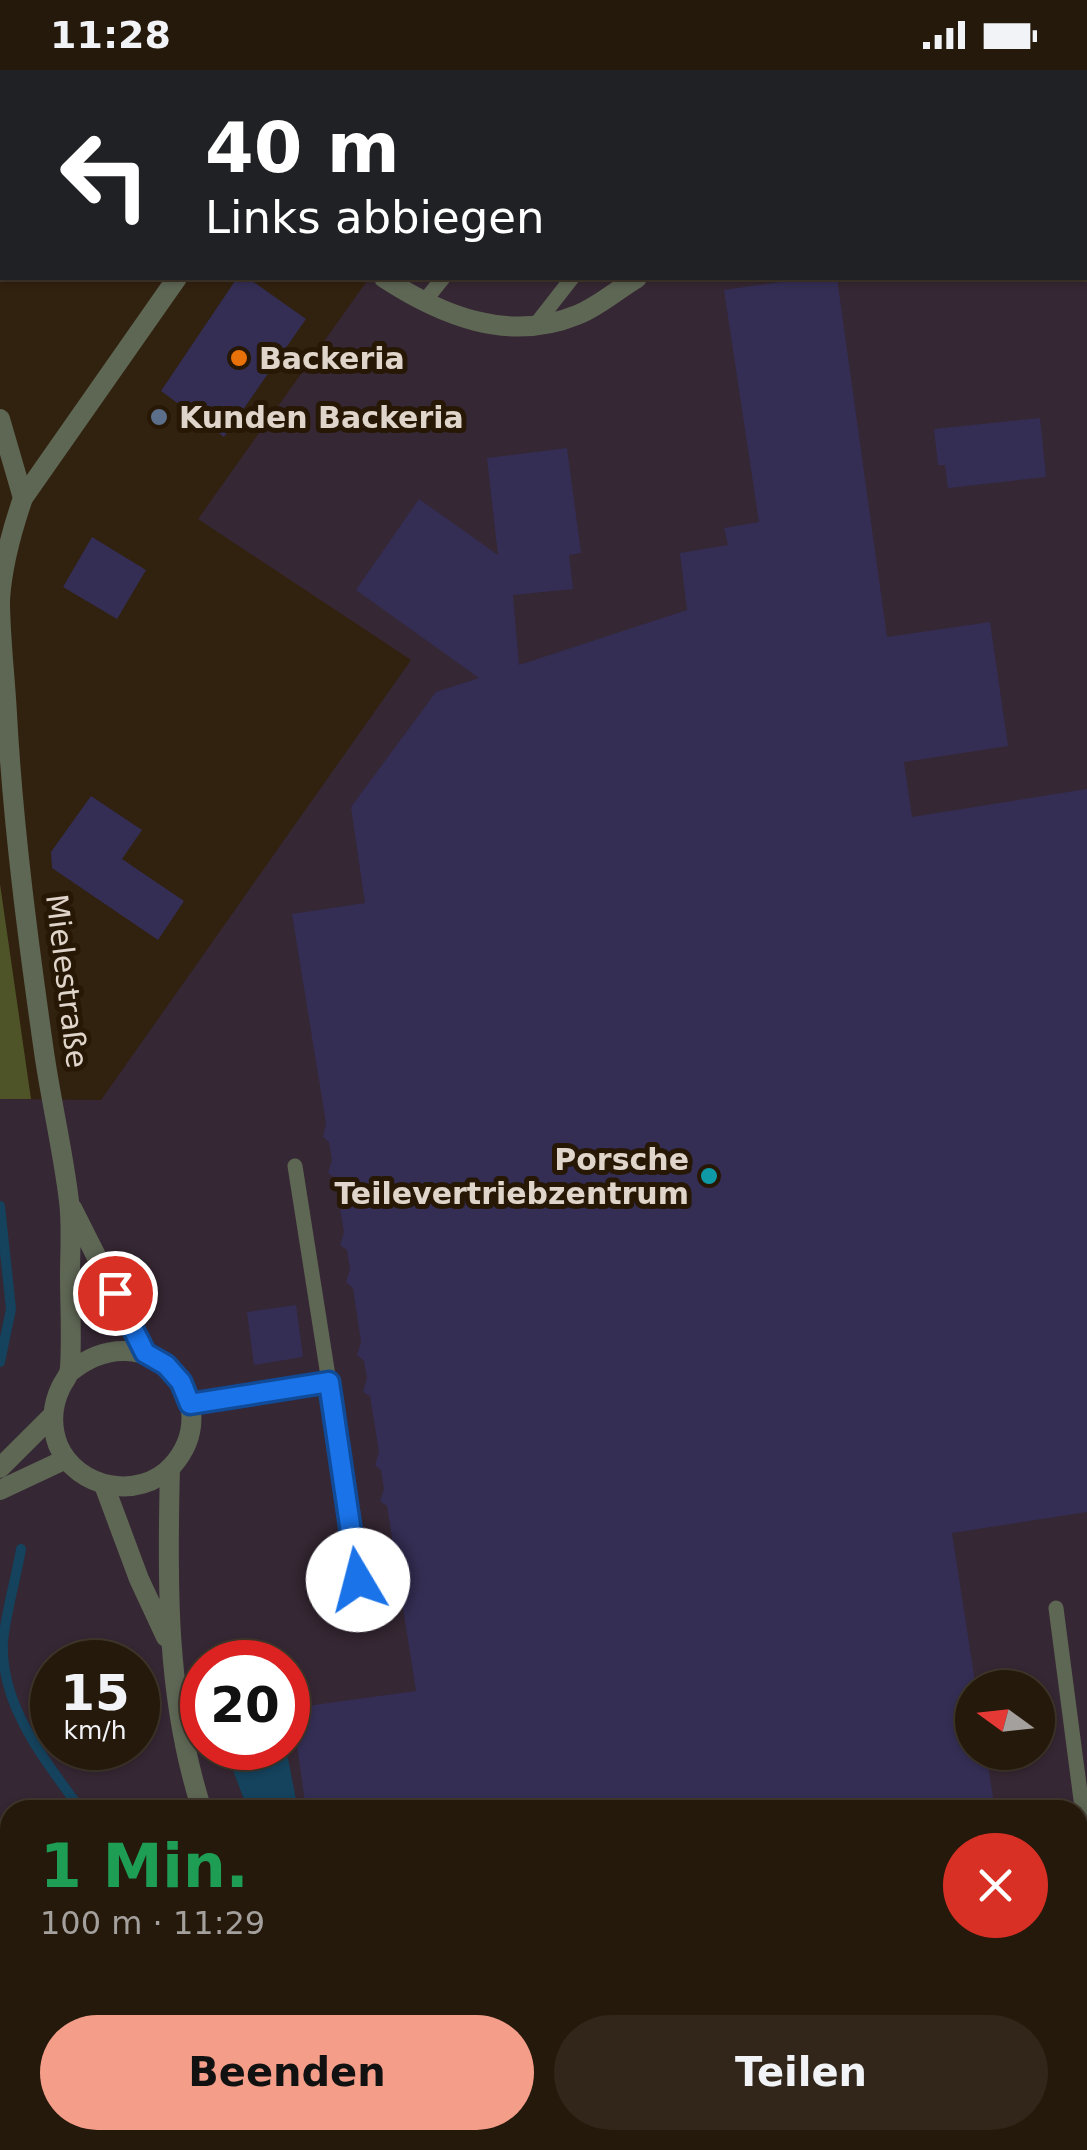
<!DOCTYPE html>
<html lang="de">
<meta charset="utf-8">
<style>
:root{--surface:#25190b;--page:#312619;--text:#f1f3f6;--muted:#a3a09d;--line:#42382c;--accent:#f49e8a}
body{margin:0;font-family:"DejaVu Sans",sans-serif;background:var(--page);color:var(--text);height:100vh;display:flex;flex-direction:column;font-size:38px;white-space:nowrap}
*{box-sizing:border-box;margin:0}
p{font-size:32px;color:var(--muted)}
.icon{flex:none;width:55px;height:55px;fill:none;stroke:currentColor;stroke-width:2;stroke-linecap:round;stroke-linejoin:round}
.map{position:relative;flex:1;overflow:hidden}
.side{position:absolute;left:0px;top:1730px;width:1088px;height:350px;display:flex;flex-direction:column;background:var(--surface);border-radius:30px 30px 0 0;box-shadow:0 2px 8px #0004,0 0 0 2px var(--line)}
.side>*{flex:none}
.top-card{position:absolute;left:0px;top:0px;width:1088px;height:210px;box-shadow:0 2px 8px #0004,0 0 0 2px var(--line);background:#202124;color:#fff;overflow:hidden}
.needle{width:65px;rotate:285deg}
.buttons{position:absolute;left:955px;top:1600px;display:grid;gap:20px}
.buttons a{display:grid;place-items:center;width:100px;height:100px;border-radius:50%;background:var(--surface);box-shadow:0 2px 8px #0004,0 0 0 2px var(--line);font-size:50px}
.speed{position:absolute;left:30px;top:1570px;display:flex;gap:20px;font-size:50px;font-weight:700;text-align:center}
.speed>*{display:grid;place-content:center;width:130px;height:130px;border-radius:50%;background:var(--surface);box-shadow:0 2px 8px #0004,0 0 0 2px var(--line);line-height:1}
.speed small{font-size:25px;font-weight:400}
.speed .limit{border:15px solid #d22;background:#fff;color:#111}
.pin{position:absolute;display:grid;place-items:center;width:85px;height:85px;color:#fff;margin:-42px;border:5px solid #fff;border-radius:50%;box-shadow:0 2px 10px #0007}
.me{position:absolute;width:110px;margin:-55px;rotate:352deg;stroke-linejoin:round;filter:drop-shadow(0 0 8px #0008)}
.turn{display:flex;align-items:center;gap:35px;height:210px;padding:0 40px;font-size:45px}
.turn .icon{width:130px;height:130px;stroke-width:2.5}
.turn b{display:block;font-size:70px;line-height:85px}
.round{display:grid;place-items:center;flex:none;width:105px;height:105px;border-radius:52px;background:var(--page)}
.head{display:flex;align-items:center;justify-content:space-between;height:170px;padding:0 40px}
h1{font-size:60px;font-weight:800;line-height:75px;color:#1e9e55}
.primary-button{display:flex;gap:20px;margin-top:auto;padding:20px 40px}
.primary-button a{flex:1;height:115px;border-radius:60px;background:var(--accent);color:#111;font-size:40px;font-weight:800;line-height:115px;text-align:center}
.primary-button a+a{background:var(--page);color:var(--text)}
.status{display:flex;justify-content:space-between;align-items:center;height:70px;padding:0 50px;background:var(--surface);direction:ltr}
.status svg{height:28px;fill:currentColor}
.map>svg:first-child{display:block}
.industrial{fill:#352733;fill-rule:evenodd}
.green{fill:#32360c}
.forest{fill:#4f5428}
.water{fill:#15425c}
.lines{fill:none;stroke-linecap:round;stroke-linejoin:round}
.stream{stroke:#15425c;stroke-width:10}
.building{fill:#342e54}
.path{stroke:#685949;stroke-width:6;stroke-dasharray:8 8;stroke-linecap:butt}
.service{stroke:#5e6654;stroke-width:15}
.minor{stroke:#5e6654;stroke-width:20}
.tertiary{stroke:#5e6654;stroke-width:20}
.route-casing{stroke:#114b97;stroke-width:25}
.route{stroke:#1a73e8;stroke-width:18}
.food-dot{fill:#e8710a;stroke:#271806;stroke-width:4}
.service-dot{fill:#5c6f8a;stroke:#271806;stroke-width:4}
.culture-dot{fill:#0f9aa8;stroke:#271806;stroke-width:4}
.labels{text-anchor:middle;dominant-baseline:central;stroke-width:10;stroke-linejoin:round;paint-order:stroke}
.poi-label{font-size:30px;font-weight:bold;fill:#e0d5ca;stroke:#271806;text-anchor:start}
.street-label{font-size:30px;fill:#e0d5ca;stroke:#271806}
</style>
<div class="status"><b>11:28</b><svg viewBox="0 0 49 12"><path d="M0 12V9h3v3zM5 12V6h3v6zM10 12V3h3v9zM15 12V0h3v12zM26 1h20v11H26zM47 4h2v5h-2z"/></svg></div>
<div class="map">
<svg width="1087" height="2080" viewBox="0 0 1087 2080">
<rect width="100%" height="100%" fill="#31210f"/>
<path class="industrial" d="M 364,0 L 1087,0 L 1087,2016 L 1078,2017 L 1078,1740 L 10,1740 L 10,1806 L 0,1811 L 0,1029 L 101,1030 L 411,590 L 198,449 L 369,208 L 1085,208 L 1085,2 L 362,2 ZM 52,1592 L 138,1592 L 138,1678 L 52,1678 ZM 202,1592 L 288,1592 L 288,1678 L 202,1678 ZM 972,1618 L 1038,1618 L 1038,1682 L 972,1682 Z
M 284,2070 L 810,2070 L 746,2080 L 288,2080 Z"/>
<path class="green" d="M 10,1973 L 10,2070 L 171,2070 L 175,2080 L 0,2080 L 0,1983 Z"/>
<path class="forest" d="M 0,814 L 31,1029 L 0,1029 Z
M 171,2070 L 284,2070 L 287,2080 L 175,2080 Z"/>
<path class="water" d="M 228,1678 L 258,1678 L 260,1681 L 286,1678 L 298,1740 L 248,1740 L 231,1695 Z"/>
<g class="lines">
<path class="stream" d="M 0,1136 L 11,1239 L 0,1292
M 21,1479 C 16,1509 6,1541 3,1572 C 0,1636 46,1691 81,1740
M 0,1802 L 10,1797
M 222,2070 L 224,2080"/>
</g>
<path class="building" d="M 237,208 L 248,208 L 306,249 L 224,367 L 161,321 Z
M 809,208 L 837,208 L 887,567 L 990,552 L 1008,676 L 904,692 L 912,747 L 1087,719 L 1087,1442 L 952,1463 L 976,1618 L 972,1618 L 972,1682 L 986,1682 L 995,1740 L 306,1740 L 292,1638 L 416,1621 L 387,1436 L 380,1431 L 384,1419 L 381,1400 L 375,1395 L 379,1382 L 370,1326 L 363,1322 L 367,1308 L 364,1291 L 357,1285 L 361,1272 L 353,1218 L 346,1212 L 350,1200 L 347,1180 L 340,1175 L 344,1162 L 335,1108 L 328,1103 L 332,1090 L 329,1072 L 323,1067 L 326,1053 L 292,844 L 365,833 L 351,737 L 436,622 L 479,608 L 356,520 L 419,429 L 498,485 L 487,388 L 567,378 L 581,483 L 569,485 L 573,519 L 513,525 L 519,595 L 687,540 L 680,483 L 728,475 L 724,458 L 759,452 L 724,220 Z
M 1040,348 L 1046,407 L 948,418 L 945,395 L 938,395 L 934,359 Z
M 92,467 L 146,500 L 117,549 L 63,517 Z
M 91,726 L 142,760 L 122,789 L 184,831 L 158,870 L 52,798 L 51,782 Z
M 296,1235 L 303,1287 L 254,1295 L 247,1242 Z"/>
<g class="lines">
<path class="path" d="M 1085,91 L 1087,90"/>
<path class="service" d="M 117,0 L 119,2
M 413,0 L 415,2
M 589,2 L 591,0
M 985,2 L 987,0
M 0,13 L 2,15
M 423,233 L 443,208
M 533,258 L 572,208
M 295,1096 L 329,1312
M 190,1334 L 329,1312 L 359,1510
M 1056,1538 L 1087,1776"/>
<path class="minor" d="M 384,208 C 442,246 509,273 577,245 C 598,237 618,219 637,208
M 0,349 L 23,428
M 170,1398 C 167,1513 166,1629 202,1740
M 104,1415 L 139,1509 L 166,1567
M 1078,2067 L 1087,2066
M 332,2070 L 336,2080
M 994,2080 L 1058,2070"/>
<path class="tertiary" d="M 330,2 L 332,0
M 72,1138 L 145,1283
M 70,1302 C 147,1239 230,1331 172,1396 C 139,1431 77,1419 58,1375 C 51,1356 52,1335 61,1317 C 65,1309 70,1305 70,1297 C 72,1267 70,1236 70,1206 C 70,1181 72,1155 69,1131 C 63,1081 51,1031 44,982 C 28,870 13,756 7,644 C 5,606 0,567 0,530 C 2,496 12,460 23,428 L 177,208
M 0,1398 L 53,1345
M 0,1420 L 66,1389"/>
</g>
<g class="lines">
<defs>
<path id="route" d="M 115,1223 L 145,1283 L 166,1295 L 181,1312 L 190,1334 L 329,1312 L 358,1510"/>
</defs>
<use href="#route" class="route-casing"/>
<use href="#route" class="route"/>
</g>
<circle class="food-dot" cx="239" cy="288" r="10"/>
<circle class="service-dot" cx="159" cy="347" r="10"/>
<circle class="culture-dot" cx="709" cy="1106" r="10"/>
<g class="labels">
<g class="poi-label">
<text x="259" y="288">Backeria</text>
<text x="179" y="347">Kunden Backeria</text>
<text x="689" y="1089" text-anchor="end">Porsche<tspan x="689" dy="34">Teilevertriebzentrum</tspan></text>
</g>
<g class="street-label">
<text transform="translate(67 911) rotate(83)">Mielestraße</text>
</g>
</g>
</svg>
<div class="buttons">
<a><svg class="needle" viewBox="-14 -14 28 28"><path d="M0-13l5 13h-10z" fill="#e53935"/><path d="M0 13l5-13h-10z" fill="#a3a09d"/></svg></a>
</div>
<div class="speed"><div>15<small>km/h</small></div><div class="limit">20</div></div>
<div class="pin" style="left:115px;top:1223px;background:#d93025"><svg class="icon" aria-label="arrive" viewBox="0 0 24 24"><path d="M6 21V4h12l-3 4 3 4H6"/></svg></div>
<svg class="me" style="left:358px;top:1510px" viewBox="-20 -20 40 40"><circle r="19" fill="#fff"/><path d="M0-13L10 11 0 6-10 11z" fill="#1a73e8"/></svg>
<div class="top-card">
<div class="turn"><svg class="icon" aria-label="left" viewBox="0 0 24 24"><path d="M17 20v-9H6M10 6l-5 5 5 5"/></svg><div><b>40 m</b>Links abbiegen</div></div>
</div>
<section class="side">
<div class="head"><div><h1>1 Min.</h1><p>100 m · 11:29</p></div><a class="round" style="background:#d93025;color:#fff"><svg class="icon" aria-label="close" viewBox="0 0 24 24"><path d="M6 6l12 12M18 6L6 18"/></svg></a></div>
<div class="primary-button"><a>Beenden</a><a>Teilen</a></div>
</section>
</div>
